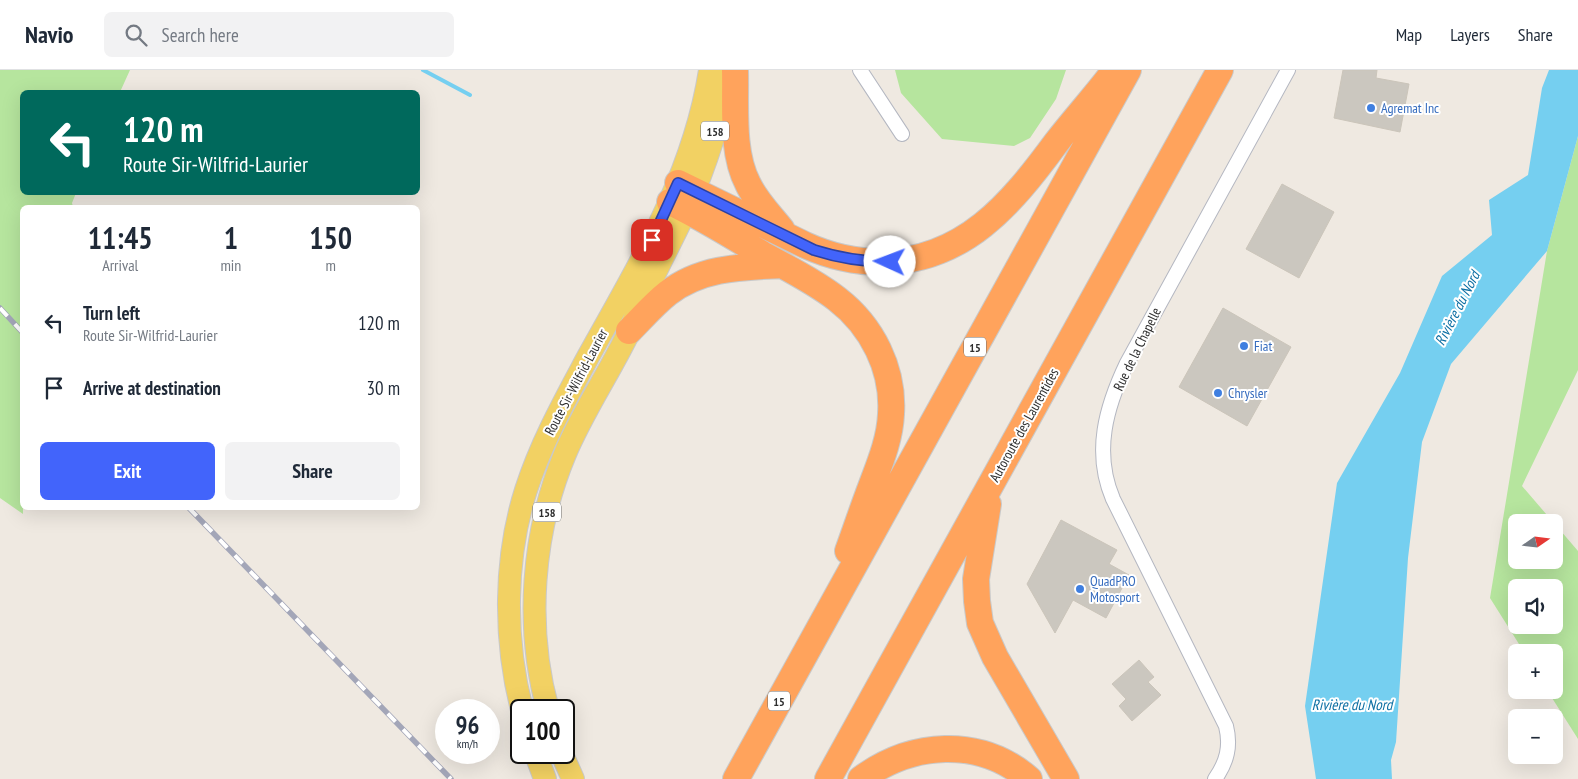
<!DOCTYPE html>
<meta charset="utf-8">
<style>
:root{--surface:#fff;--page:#f2f2f3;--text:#1f2937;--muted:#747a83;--line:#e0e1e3;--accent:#4264fb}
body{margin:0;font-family:"PT Sans Narrow",sans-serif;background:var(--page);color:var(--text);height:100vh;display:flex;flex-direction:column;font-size:19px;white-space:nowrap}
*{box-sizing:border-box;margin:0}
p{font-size:16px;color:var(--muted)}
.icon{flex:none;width:28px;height:28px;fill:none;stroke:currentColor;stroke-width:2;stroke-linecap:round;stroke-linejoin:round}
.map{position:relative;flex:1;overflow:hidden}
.panel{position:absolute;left:20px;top:135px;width:400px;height:305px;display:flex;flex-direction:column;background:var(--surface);border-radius:8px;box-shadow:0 5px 20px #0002}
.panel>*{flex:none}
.hud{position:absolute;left:20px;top:20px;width:400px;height:105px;border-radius:8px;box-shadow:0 5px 20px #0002;background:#00695c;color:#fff;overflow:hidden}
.needle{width:32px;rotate:76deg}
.tools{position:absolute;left:1508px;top:444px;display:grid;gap:10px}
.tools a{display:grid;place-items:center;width:55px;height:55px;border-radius:8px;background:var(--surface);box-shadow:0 5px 20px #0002;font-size:25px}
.speed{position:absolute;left:435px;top:629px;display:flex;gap:10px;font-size:25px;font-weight:700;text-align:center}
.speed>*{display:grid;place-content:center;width:65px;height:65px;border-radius:50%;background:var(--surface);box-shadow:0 5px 20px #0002;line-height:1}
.speed small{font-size:12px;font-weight:400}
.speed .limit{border:2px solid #111;border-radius:8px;background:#fff;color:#111}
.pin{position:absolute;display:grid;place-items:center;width:42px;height:42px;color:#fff;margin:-21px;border-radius:10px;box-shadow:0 2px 8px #0006}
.me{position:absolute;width:55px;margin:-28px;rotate:272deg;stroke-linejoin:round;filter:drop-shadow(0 0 4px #0008)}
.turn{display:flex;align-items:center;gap:18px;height:105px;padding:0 20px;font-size:22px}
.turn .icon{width:65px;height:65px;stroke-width:2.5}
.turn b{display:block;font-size:35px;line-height:42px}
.eta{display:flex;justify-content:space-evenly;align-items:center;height:85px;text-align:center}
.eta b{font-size:30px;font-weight:700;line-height:35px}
.action{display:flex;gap:10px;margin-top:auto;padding:10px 20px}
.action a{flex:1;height:58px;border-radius:8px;background:var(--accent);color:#fff;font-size:20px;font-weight:700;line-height:58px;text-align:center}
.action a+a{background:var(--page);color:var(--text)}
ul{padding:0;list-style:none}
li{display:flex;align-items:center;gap:15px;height:65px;padding:0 20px}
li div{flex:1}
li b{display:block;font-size:19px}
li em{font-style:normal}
header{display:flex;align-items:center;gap:30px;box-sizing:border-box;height:70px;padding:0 25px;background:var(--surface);border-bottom:1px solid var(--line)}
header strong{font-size:24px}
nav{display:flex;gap:28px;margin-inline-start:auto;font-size:18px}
.search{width:350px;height:45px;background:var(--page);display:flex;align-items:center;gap:12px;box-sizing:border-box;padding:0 18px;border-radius:8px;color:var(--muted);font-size:19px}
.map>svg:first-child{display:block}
.green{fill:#b6e59e;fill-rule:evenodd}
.water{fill:#75cff0}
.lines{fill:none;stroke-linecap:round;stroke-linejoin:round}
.stream{stroke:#75cff0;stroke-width:4}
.building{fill:#cbc7bf;stroke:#cbc5ba}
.minor-casing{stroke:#b4b7c1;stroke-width:16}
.primary-casing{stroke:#c9c9c9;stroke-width:24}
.motorway-casing{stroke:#c9c9c9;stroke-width:28}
.minor{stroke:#fff;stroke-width:14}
.primary{stroke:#f2d163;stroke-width:22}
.motorway{stroke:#ffa35c;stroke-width:26}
.rail-casing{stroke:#a3a6b8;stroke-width:5.5}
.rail{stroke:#fff;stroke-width:4;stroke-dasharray:11;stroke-linecap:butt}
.route-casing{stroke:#2b41a3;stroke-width:12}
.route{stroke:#4264fb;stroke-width:9}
.shop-dot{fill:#3f7fe0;stroke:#fff;stroke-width:2}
.labels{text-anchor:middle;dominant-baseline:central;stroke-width:4;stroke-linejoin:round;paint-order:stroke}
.shield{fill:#fff;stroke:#6d6d6d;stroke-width:1}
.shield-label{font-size:12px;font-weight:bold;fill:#2e2e2e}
.shop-label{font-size:14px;fill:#366cbe;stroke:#fff;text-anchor:start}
.street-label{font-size:14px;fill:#2e2e2e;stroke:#fff}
.water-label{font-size:15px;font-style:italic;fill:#0d6fa3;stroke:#fff}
</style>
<header>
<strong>Navio</strong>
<div class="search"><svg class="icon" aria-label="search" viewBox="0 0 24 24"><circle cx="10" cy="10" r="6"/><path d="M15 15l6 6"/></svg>Search here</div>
<nav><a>Map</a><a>Layers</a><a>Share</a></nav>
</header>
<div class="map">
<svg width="1578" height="709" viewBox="0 0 1578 709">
<rect width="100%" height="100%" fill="#efe9e1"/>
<path class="green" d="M 0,0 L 130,0 L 120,22 L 22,22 L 22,122 L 76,123 L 72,133 L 73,137 L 22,138 L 23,444 L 0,428 Z
M 895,0 L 1066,0 L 1056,29 L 1030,68 L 1014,76 L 942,69 L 901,23 Z
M 1578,66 L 1578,300 L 1522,416 L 1553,452 L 1516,452 L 1516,490 L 1554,490 L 1554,453 L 1578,481 L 1578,669 L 1547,620 L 1554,620 L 1554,582 L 1524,582 L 1490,528 L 1547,181 ZM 1516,518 L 1554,518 L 1554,555 L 1516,555 Z"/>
<path class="water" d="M 1549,0 L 1578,0 L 1578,66 L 1547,181 L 1451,294 L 1422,372 L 1408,488 L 1396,672 L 1391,690 L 1392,709 L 1316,709 L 1305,636 L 1337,413 L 1400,303 L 1442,206 L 1492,165 L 1489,130 L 1528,105 L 1542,18 Z"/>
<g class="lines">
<path class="stream" d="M 423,0 L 470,25"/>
</g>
<path class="building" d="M 1343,0 L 1377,0 L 1376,8 L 1409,14 L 1400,62 L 1334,48 Z
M 1282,114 L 1334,142 L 1299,208 L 1246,179 Z
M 1223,238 L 1291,277 L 1247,356 L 1179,317 Z
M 1061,450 L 1117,480 L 1109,494 L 1129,505 L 1106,548 L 1073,530 L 1055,563 L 1027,514 Z
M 1139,590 L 1154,607 L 1148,612 L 1161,625 L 1132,651 L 1119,636 L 1126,629 L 1112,614 Z"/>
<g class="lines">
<defs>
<path id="minor" d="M 860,0 L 902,64
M 1215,709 C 1227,692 1231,676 1226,656 L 1113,429 C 1093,382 1106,337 1127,293 L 1288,0"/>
<path id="primary" d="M 522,640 C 504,570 504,489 526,420 C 541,373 565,330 588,287 C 639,195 694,105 710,0
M 548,640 C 525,557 532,463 565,384 C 583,341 610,302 630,260 C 636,246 641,231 648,218 C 660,192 674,166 686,140 C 705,97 720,52 728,6
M 535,682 L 545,709
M 561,682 L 573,709"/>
<path id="motorway" d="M 735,0 C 736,35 731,82 748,114 C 756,131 770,145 782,160
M 678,113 L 805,175 C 829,186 856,192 882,192 C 964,191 1011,134 1056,73 C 1073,51 1092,30 1109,8
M 670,132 C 702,147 732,166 762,184 C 787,198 814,211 837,229 C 872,256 894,299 891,344 C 890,369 880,393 871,417 C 863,438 856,459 848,481
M 629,261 C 642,248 654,234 668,223 C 702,197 742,197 782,195
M 988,434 L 976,509 L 977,531 L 980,553 L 995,587 L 1066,709
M 736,709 L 1128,0
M 828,709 L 1220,0
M 861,709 C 911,672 979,666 1029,709"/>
</defs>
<use href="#minor" class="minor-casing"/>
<use href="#primary" class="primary-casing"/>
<use href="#motorway" class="motorway-casing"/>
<use href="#minor" class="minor"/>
<use href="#primary" class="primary"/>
<use href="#motorway" class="motorway"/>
<defs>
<path id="rail" d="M 0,238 L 22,262
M 189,438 L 451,709"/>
</defs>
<use href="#rail" class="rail-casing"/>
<use href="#rail" class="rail"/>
</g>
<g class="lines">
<defs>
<path id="route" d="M 652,170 L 678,113 L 814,180 C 839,188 864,192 890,192"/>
</defs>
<use href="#route" class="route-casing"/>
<use href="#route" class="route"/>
</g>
<g class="shop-dot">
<circle cx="1371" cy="38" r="5"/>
<circle cx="1244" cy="276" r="5"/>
<circle cx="1218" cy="323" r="5"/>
<circle cx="1080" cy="519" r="5"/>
</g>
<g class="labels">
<g class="shield">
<rect x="701" y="51.5" width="28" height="19" rx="4"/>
<rect x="964" y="267.5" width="22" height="19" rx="4"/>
<rect x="533" y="432.5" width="28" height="19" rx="4"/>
<rect x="768" y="621.5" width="22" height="19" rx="4"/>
</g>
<g class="shield-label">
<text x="715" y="61">158</text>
<text x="975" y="277">15</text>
<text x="547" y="442">158</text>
<text x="779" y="631">15</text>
</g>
<g class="shop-label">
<text x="1381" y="38">Agremat Inc</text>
<text x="1254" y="276">Fiat</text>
<text x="1228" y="323">Chrysler</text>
<text x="1090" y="511">QuadPRO<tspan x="1090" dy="16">Motosport</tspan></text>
</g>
<g class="street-label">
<text transform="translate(1137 279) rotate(-64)">Rue de la Chapelle</text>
<text transform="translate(576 312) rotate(-62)">Route Sir-Wilfrid-Laurier</text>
<text transform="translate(1024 355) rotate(-61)">Autoroute des Laurentides</text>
</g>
<g class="water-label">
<text transform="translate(1457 238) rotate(-63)">Rivière du Nord</text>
<text x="1352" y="634">Rivière du Nord</text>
</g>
</g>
</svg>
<div class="tools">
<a><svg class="needle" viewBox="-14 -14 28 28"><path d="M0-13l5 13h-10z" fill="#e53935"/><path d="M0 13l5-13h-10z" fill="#747a83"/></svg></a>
<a><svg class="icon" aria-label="sound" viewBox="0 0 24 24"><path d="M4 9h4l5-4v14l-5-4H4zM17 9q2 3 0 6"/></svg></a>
<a>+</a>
<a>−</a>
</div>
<div class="speed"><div>96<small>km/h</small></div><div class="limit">100</div></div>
<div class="pin" style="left:652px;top:170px;background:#d93025"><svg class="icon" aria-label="arrive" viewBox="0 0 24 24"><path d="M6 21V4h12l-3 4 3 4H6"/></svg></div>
<svg class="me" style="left:890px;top:192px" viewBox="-20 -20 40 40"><circle r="19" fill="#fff"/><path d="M0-13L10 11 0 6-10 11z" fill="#4264fb"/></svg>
<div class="hud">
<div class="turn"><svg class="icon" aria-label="left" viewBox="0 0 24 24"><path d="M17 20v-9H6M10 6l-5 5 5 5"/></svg><div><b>120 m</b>Route Sir-Wilfrid-Laurier</div></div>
</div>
<section class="panel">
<div class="eta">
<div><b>11:45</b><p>Arrival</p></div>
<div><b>1</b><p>min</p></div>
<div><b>150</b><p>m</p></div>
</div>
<ul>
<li><svg class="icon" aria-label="left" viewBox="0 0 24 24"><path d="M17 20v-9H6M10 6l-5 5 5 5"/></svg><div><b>Turn left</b><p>Route Sir-Wilfrid-Laurier</p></div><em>120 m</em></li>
<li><svg class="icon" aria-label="arrive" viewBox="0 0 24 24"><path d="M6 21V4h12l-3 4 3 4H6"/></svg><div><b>Arrive at destination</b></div><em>30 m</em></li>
</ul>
<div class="action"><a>Exit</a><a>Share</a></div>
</section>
</div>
